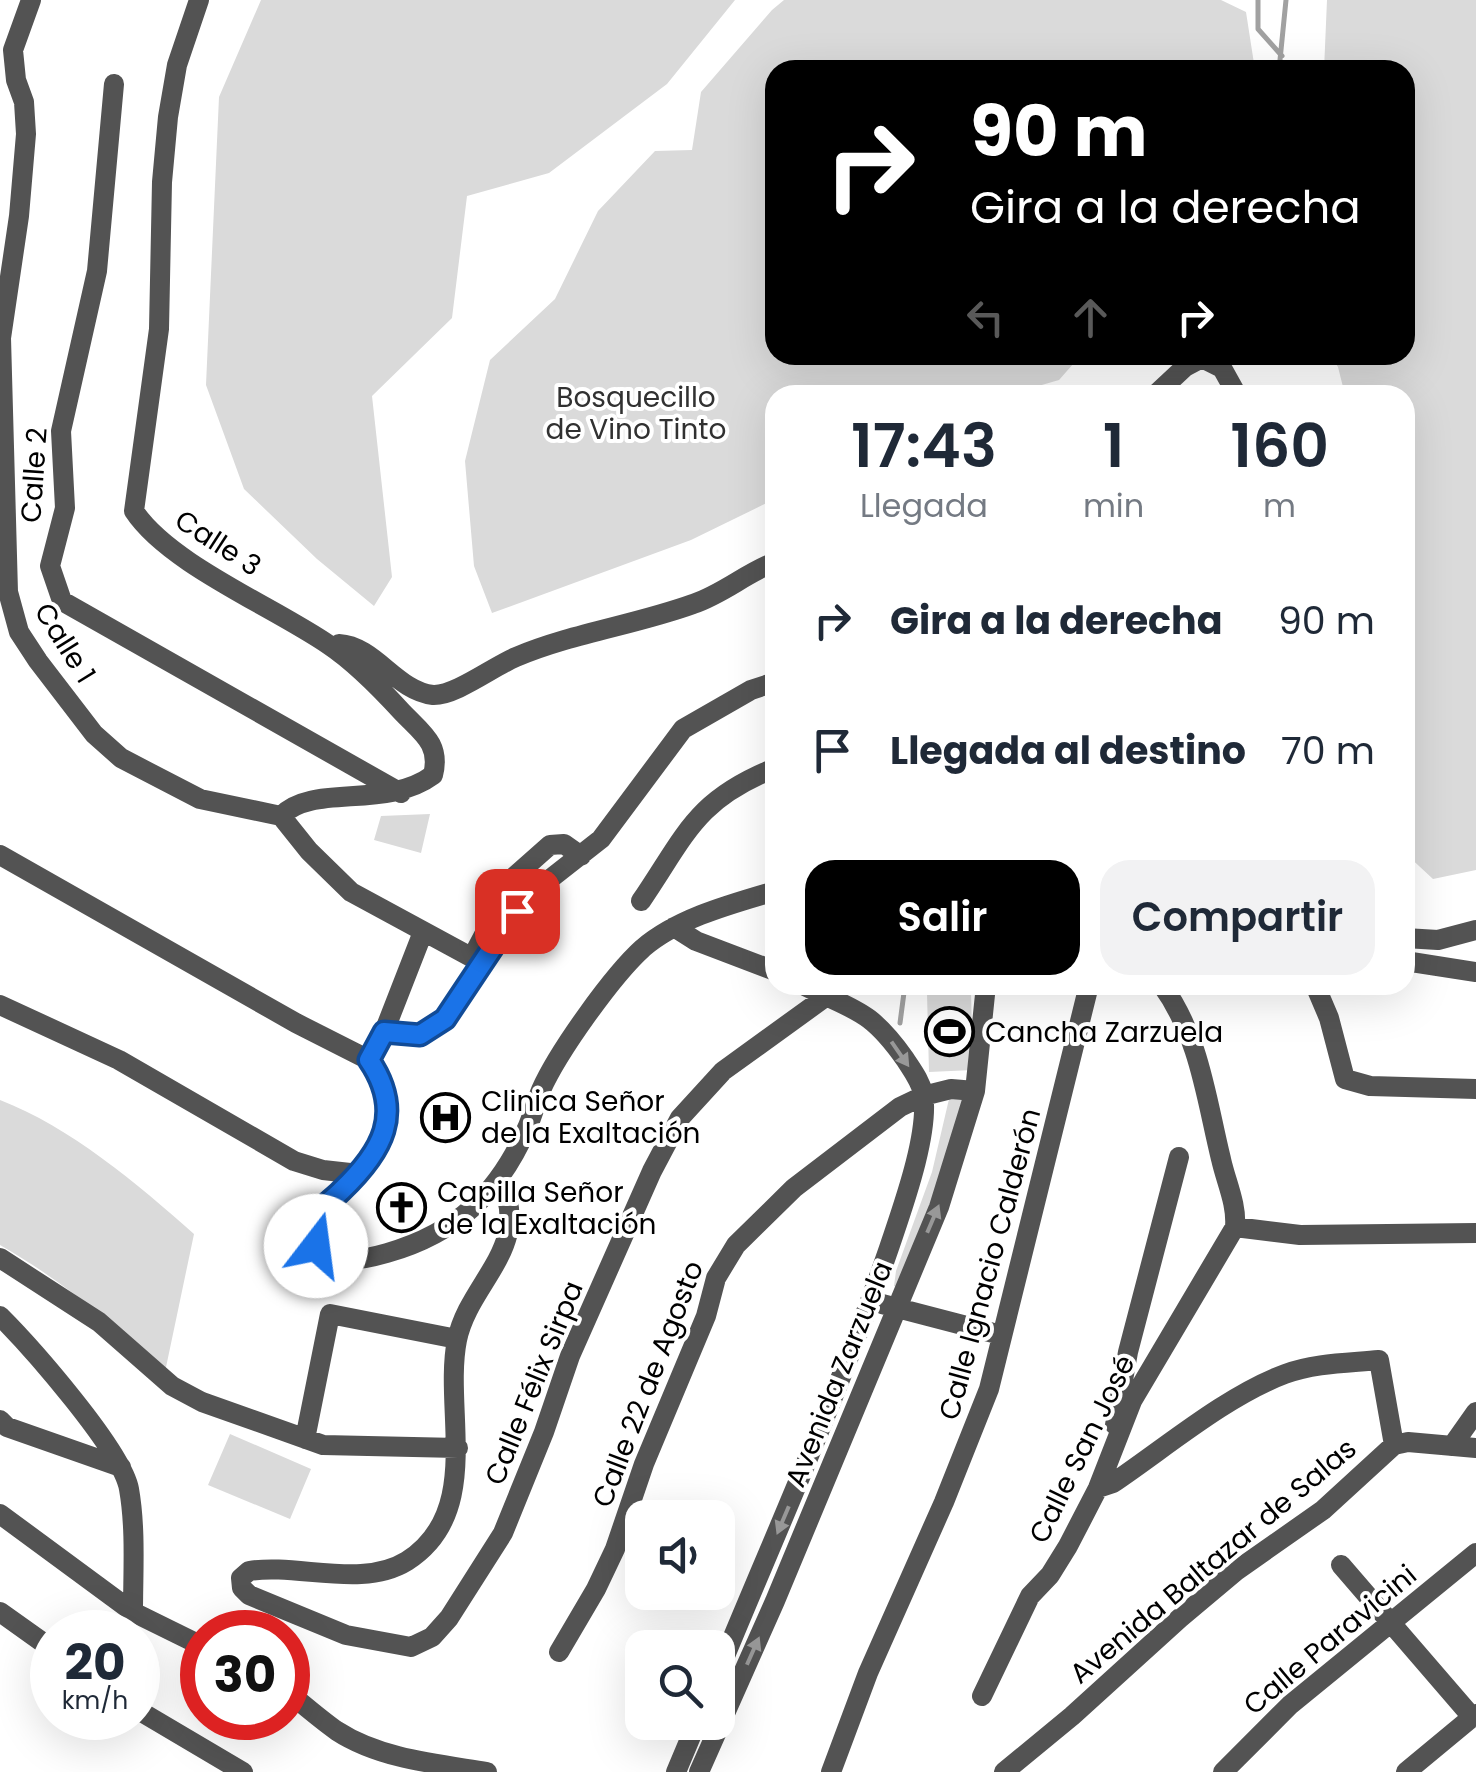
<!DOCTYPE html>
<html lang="es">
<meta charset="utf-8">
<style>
:root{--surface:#fff;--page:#f2f2f3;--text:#1f2937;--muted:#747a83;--accent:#000}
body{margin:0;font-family:Poppins,sans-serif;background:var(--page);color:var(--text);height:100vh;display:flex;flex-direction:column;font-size:38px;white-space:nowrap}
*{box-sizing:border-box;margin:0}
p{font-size:32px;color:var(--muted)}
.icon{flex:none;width:55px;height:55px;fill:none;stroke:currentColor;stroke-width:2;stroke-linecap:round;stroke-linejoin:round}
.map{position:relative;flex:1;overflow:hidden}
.drawer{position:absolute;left:765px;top:385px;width:650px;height:610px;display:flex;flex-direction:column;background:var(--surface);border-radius:30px;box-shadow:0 10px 40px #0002}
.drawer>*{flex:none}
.guide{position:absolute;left:765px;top:60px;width:650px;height:305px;border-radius:30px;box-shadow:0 10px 40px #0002;background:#000;color:#fff;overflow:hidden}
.controls{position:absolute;left:625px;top:1500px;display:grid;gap:20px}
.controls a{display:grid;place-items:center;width:110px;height:110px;border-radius:20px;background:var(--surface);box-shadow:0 10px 40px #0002;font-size:50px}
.speed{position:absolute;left:30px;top:1610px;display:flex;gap:20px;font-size:50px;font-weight:700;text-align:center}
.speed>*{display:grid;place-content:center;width:130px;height:130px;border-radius:50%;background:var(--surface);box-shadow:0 10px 40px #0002;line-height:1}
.speed small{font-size:25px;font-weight:400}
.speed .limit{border:15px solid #d22;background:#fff;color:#111}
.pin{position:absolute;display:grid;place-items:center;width:85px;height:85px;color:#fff;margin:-42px;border-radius:20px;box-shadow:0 5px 15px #0006}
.me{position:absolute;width:110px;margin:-55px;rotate:15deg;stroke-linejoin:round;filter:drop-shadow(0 0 8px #0008)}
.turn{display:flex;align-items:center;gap:35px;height:210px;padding:0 40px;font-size:45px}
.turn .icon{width:130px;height:130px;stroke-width:2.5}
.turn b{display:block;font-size:70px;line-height:85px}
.lanes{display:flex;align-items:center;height:95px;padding:0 40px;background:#0003;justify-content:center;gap:50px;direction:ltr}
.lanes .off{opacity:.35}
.eta{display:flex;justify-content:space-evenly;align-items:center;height:170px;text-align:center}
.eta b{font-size:60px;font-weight:600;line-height:70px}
.primary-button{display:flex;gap:20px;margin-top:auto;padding:20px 40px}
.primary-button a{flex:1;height:115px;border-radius:30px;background:var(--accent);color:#fff;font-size:40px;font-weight:600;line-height:115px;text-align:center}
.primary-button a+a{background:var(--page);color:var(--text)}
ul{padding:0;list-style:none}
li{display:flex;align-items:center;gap:30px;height:130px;padding:0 40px}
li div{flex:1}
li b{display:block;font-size:38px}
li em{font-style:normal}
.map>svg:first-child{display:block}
.green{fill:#dadada}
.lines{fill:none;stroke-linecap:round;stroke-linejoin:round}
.stream{stroke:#a1a1a1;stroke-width:5}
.minor{stroke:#535353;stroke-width:20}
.oneway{fill:#989898}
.route-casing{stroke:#114b97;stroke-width:25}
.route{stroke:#1a73e8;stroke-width:18}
.labels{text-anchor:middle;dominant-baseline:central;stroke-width:8;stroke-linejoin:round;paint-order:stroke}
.park-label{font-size:28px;fill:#313131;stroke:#fff}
.street-label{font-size:28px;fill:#000;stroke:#fff}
.poi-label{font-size:28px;fill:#000;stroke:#fff;text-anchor:start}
</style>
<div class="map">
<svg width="1476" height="1772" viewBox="0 0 1476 1772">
<rect width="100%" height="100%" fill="#fff"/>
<path class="green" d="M 261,0 L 735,0 L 667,84 L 549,173 L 467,196 L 452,318 L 372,396 L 392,577 L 374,606 L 317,559 L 244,489 L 206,385 L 219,97 Z
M 784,0 L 1221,0 L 1246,12 L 1255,70 L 775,70 L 775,355 L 1081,355 L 1059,380 L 1007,395 L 775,395 L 775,499 L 691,540 L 492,613 L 474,566 L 465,461 L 490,360 L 555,299 L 598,211 L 655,151 L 692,150 L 701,92 L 772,10 Z
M 1327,0 L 1476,0 L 1476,870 L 1433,879 L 1405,853 L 1405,395 L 1345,395 L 1338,367 L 1330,355 L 1405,355 L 1405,70 L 1324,70 Z
M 430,814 L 421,853 L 374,840 L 381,816 Z
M 971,992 L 973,1070 L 929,1072 L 927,993 Z
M 959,1096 L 967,1101 L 902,1289 L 894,1286 L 896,1271 L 932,1172 L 949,1099 Z
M 0,1100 C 70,1127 138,1184 194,1234 L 165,1372 C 114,1323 61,1280 0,1245 Z
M 230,1434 L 311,1469 L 290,1519 L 208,1485 Z"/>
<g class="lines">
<path class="stream" d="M 1258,0 L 1258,29 L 1282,56
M 1279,70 L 1286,0
M 900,1023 L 905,985"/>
<path class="minor" d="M 31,0 L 13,50 L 16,80 L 24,102 L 26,134 L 19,216 L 1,338 L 8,592 L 19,632 L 38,661 L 94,734 L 121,758 L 200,799 L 281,816 L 309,851 L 351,892 L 482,963
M 199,0 L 177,65 L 168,117 L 162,182 L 159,329 L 134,511 C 169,564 274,607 329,645 C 356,663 380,688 402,712 C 422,733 441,744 433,775 C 386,810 312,783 281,816
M 114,84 L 97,271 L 61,431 L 65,508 L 50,566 L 62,601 L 401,793
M 1155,395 L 1185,367 L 1202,358 L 1222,368 L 1237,395
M 339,644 C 375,646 396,691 433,695 C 455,696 494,666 516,657 C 573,633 635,625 693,604 C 723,594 746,573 775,562
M 0,855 L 296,1023 L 369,1060 C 396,1098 390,1141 358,1175 C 344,1190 324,1201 313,1219 L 316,1245 C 340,1265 359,1261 387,1253 C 457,1233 499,1193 528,1126 C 533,1114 536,1102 541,1090 C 558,1052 612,976 643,948 C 678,918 731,904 775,891
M 641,901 C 686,835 695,800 775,768
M 674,927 L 696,941 L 775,971
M 1405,938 L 1438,940 L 1476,930
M 475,952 L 515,876 L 550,845 L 564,844 L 581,856
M 1405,961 L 1476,972
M 1315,985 L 1329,1018 L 1345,1079 L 1370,1086 L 1476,1089
M 0,1005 L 119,1060 L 294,1161 L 323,1170 L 359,1174
M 384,1032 L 420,1035 L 445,1019 L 517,911 L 536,890 L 601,839 L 683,729 L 751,690 L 775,682
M 369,1060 L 384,1032 L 423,932
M 499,1178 C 535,1246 469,1281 457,1340 C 443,1410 484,1512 407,1561 C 362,1589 298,1563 249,1571 L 241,1578 L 242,1588 L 249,1595 L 346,1635 L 411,1647 L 432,1637 L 449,1618 L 503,1533 L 544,1432 L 570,1356 L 652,1171 L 680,1118 L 723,1071 L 842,985
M 1235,1227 L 1300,1235 L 1476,1233
M 0,1258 L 99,1322 L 172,1386 L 202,1402 L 323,1445 L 458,1448
M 882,1304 L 1001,1335
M 0,1316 C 30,1346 122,1450 129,1489 C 136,1529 133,1572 133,1612
M 0,1420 L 7,1427 L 121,1467
M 1115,1425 L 1128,1352 L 1179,1157
M 305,1439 L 330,1314 L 457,1339
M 1452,1446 L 1476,1412
M 1098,1488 L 1113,1483 C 1165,1448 1226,1396 1285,1374 C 1314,1363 1348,1363 1379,1360 L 1394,1445
M 0,1514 L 133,1612 L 202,1646
M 1341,1565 L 1472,1717
M 0,1612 L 52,1649
M 559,1652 L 596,1589 L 615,1549 L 644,1464 L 706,1316 L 716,1278 L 736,1245 L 794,1188 L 900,1107 L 923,1096 L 951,1089 L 975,1091
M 718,1673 C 776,1532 839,1393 889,1248 C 902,1209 930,1133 923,1093 C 920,1080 912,1070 905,1059 C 869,1008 854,1011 803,985
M 288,1692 C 304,1705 320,1719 337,1731 C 380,1759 438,1764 487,1772
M 982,1696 L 1030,1596 L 1050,1575 L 1068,1546 L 1098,1488 L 1132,1401 L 1235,1227 C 1237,1204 1226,1182 1221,1159 C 1206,1098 1200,1038 1162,985
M 138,1710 L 243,1772
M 676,1772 L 697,1722
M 699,1772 L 775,1601 L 939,1207 L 975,1091 L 986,985
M 831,1772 L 868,1673 L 944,1502 L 989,1389 L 1089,985
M 1004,1772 L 1072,1716 L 1180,1618 L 1236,1571 L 1323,1510 L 1394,1445 L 1408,1442 L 1476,1448
M 1223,1772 L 1290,1705 L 1476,1553
M 1406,1772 L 1476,1714"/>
</g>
<defs><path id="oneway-solid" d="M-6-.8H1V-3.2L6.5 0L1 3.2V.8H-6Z" transform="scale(2.5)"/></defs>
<g class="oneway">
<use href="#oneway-solid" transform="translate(900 1054) rotate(55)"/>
<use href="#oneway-solid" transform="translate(933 1219) rotate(-67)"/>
<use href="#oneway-solid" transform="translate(783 1520) rotate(113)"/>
<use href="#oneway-solid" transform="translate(753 1651) rotate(-66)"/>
</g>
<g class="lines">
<defs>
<path id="route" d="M 316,1246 L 313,1219 C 321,1207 331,1201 341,1191 C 382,1152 405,1113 369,1060 L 384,1032 L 420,1035 L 445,1019 L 517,911"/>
</defs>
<use href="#route" class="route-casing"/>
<use href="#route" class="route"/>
</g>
<defs>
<symbol id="stadium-ring" viewBox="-11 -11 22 22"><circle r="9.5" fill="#fff" stroke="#000" stroke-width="1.5"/><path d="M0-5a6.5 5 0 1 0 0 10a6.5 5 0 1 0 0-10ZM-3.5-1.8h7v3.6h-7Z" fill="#000"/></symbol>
<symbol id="hospital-ring" viewBox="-11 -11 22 22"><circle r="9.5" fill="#fff" stroke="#000" stroke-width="1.5"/><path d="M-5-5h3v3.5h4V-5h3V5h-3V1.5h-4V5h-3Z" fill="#000"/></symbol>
<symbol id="church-ring" viewBox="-11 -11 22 22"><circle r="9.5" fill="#fff" stroke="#000" stroke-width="1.5"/><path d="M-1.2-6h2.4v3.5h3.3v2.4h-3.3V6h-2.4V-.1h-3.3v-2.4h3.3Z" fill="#000"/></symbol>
</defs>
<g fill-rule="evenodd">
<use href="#stadium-ring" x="922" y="1004" width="55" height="55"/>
<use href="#hospital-ring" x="418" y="1090" width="55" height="55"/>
<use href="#church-ring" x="374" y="1180" width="55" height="55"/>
</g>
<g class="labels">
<g class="park-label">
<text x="636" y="397">Bosquecillo<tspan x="636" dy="32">de Vino Tinto</tspan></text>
</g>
<g class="street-label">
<text transform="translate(34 475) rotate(-86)">Calle 2</text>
<text transform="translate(218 543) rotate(33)">Calle 3</text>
<text transform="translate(65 643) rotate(58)">Calle 1</text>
<text transform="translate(990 1264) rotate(-75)">Calle Ignacio Calderón</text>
<text transform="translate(839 1374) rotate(-68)">Avenida Zarzuela</text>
<text transform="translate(534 1383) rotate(-68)">Calle Félix Sirpa</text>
<text transform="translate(648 1384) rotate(-69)">Calle 22 de Agosto</text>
<text transform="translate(1082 1449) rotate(-64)">Calle San José</text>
<text transform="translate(1213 1561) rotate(-40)">Avenida Baltazar de Salas</text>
<text transform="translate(1330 1640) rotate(-40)">Calle Paravicini</text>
</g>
<g class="poi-label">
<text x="985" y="1032">Cancha Zarzuela</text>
<text x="481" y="1101">Clinica Señor<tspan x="481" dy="32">de la Exaltación</tspan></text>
<text x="437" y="1192">Capilla Señor<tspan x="437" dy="32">de la Exaltación</tspan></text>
</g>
</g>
</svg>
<div class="controls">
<a><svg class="icon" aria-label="sound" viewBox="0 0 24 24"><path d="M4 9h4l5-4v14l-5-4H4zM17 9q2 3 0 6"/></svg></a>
<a><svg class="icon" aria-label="search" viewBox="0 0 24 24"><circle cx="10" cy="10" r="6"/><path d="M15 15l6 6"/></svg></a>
</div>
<div class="speed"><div>20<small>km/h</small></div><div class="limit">30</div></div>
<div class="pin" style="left:517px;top:911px;background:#d93025"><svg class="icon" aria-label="arrive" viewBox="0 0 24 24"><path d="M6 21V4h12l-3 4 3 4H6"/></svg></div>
<svg class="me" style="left:316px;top:1246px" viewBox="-20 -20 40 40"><circle r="19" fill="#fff"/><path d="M0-13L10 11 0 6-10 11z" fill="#1a73e8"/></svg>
<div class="guide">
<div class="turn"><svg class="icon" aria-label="right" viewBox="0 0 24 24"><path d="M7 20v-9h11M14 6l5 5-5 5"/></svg><div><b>90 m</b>Gira a la derecha</div></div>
<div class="lanes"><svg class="icon off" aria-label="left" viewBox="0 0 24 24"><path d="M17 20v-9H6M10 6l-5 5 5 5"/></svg><svg class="icon off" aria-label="ahead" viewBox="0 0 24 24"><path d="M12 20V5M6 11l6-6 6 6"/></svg><svg class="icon" aria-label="right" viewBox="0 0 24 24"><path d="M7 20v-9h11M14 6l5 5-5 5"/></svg></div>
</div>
<section class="drawer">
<div class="eta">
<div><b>17:43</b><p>Llegada</p></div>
<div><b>1</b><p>min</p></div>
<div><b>160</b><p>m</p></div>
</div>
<ul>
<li><svg class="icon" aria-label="right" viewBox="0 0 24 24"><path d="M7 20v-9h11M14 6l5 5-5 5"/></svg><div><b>Gira a la derecha</b></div><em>90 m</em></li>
<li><svg class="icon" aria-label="arrive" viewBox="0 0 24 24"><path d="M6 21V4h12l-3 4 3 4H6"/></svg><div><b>Llegada al destino</b></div><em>70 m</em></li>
</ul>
<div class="primary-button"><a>Salir</a><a>Compartir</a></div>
</section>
</div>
